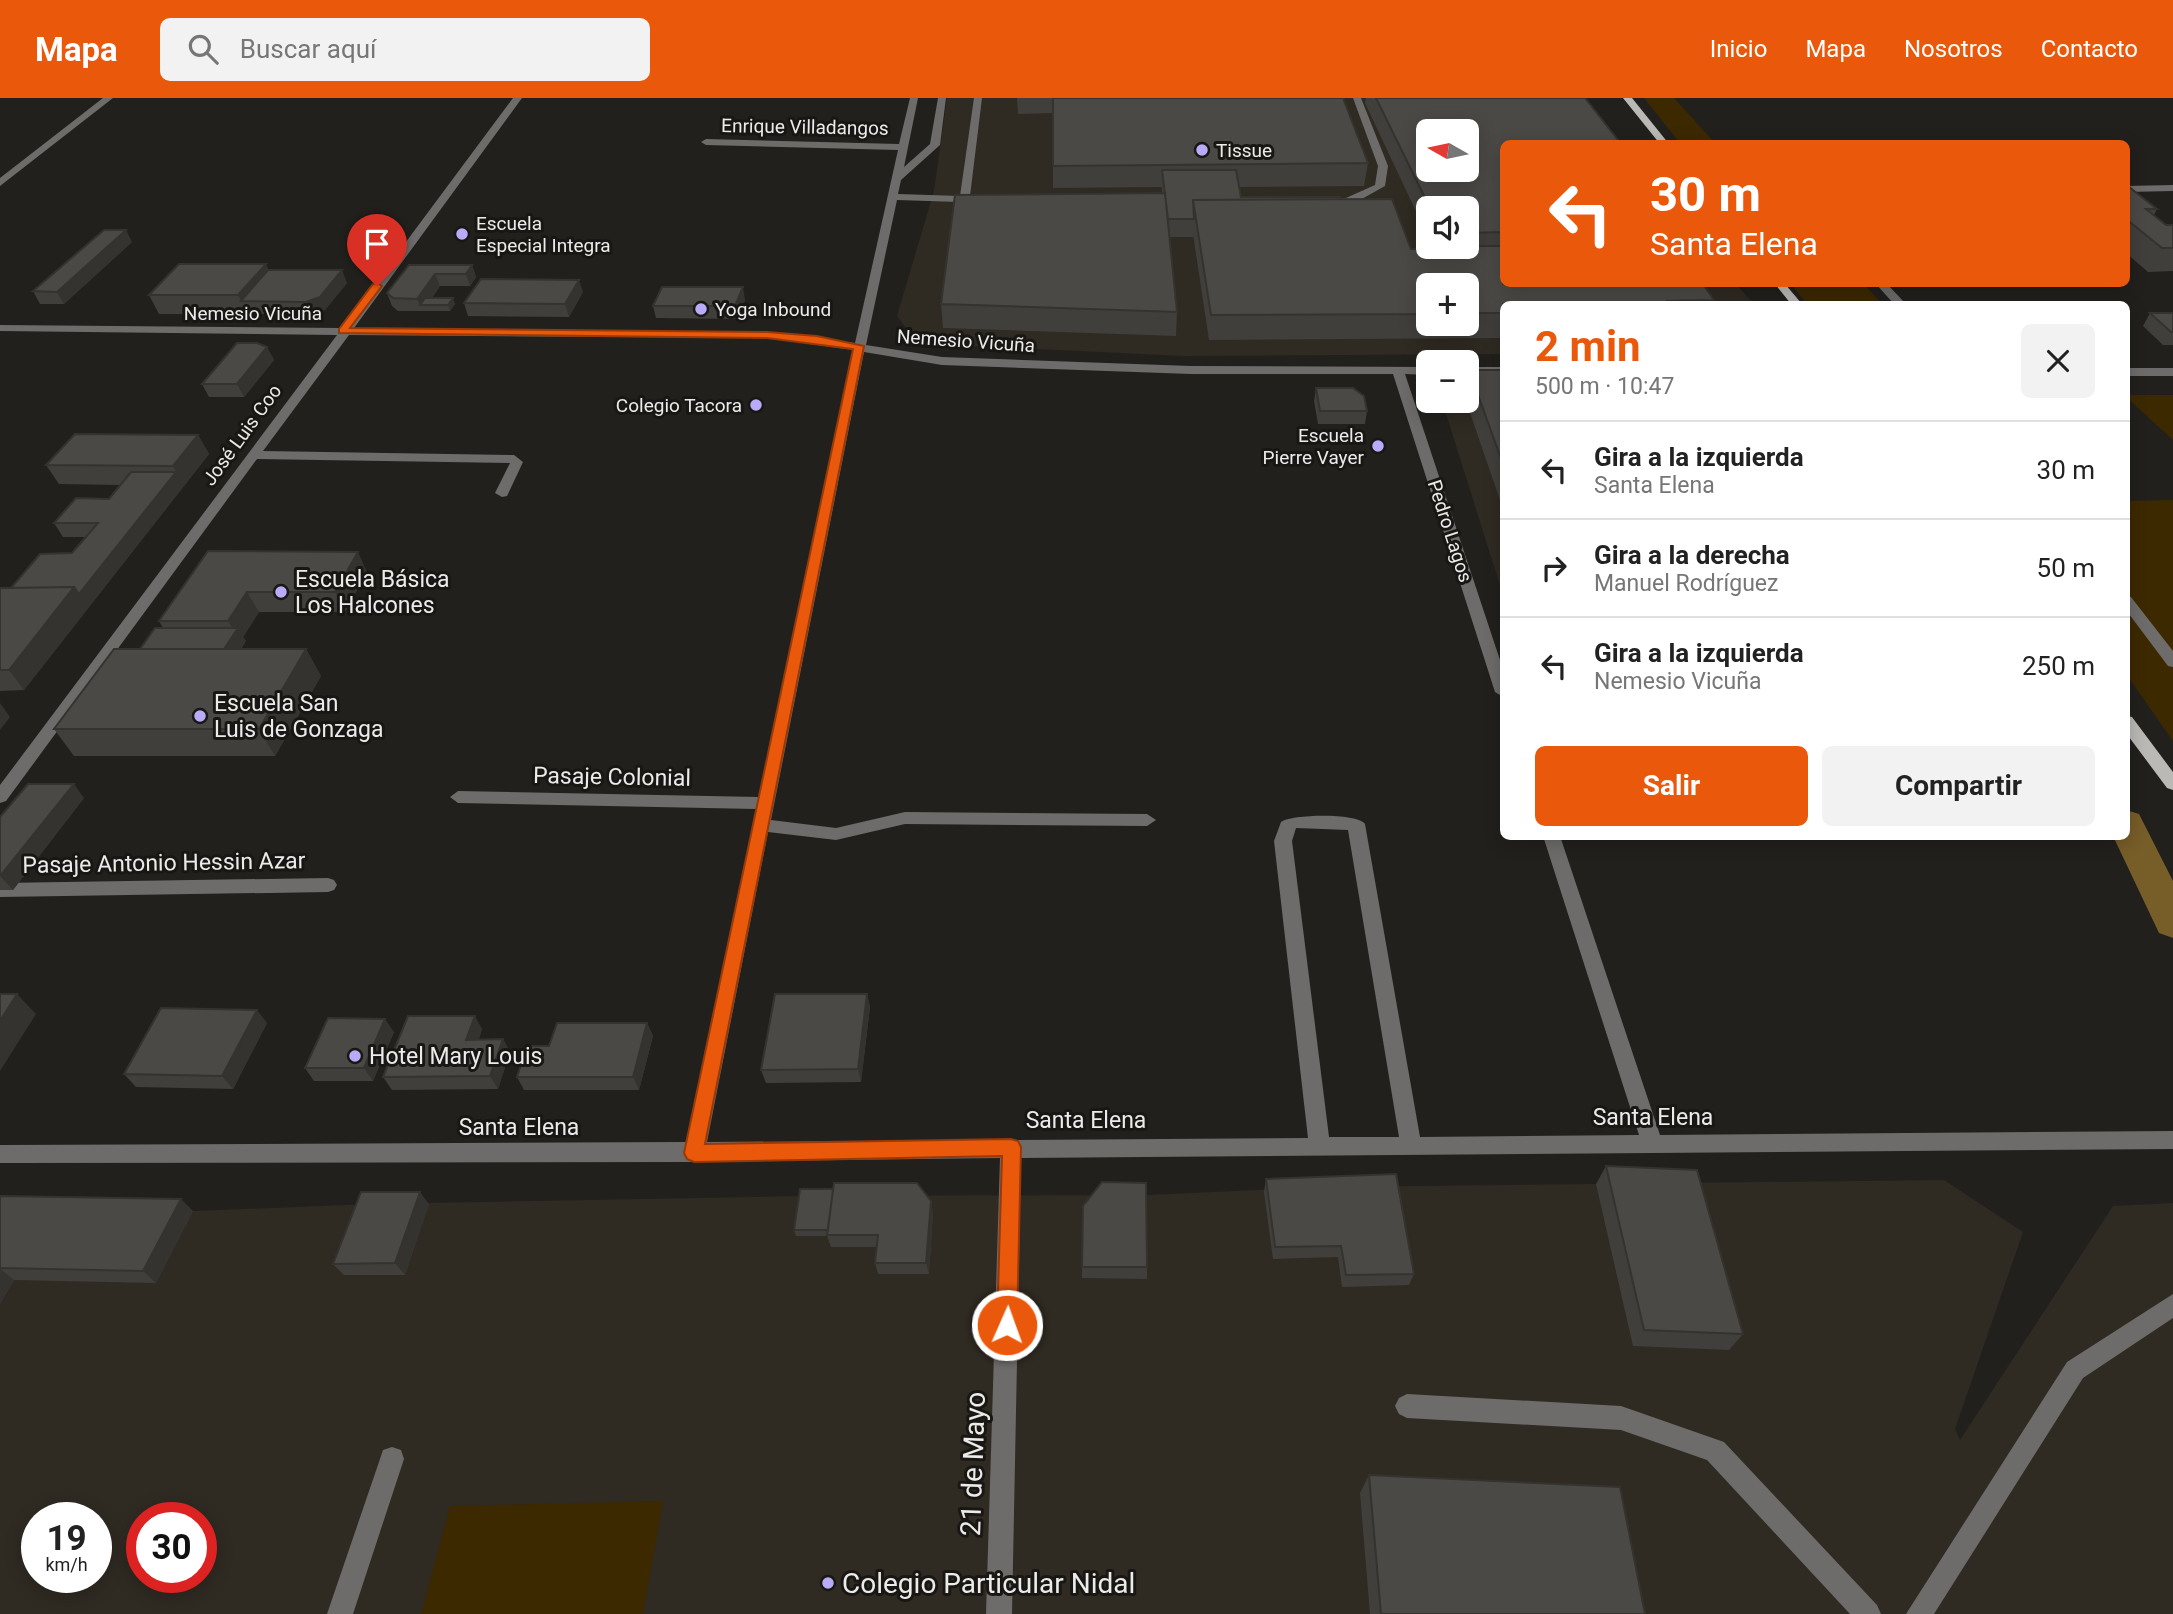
<!DOCTYPE html>
<html lang="es">
<meta charset="utf-8">
<style>
:root{--surface:#fff;--page:#f2f2f2;--text:#222;--muted:#767676;--line:#e0e0e0;--accent:#ea580c}
body{margin:0;font-family:Roboto,sans-serif;background:var(--page);color:var(--text);height:100vh;display:flex;flex-direction:column;font-size:26px;white-space:nowrap}
*{box-sizing:border-box;margin:0}
p{font-size:23px;color:var(--muted)}
.icon{flex:none;width:38px;height:38px;fill:none;stroke:currentColor;stroke-width:2;stroke-linecap:round;stroke-linejoin:round}
.map{position:relative;flex:1;overflow:hidden}
.details{position:absolute;left:1500px;top:203px;width:630px;height:539px;display:flex;flex-direction:column;background:var(--surface);border-radius:10px;box-shadow:0 4px 18px #0003}
.details>*{flex:none}
.guide{position:absolute;left:1500px;top:42px;width:630px;height:147px;border-radius:10px;box-shadow:0 4px 18px #0003;background:#ea580c;color:#fff;overflow:hidden}
.needle{width:46px;rotate:279deg}
.controls{position:absolute;left:1416px;top:21px;display:grid;gap:14px}
.controls a{display:grid;place-items:center;width:63px;height:63px;border-radius:10px;background:var(--surface);box-shadow:0 4px 18px #0003;font-size:35px}
.speed{position:absolute;left:21px;top:1404px;display:flex;gap:14px;font-size:35px;font-weight:700;text-align:center}
.speed>*{display:grid;place-content:center;width:91px;height:91px;border-radius:50%;background:var(--surface);box-shadow:0 4px 18px #0003;line-height:1}
.speed small{font-size:18px;font-weight:400}
.speed .limit{border:10px solid #d22;background:#fff;color:#111}
.pin{position:absolute;display:grid;place-items:center;width:60px;height:60px;color:#fff;margin:-72px -30px;border-radius:50% 50% 50% 0;rotate:-45deg;box-shadow:0 0 7px #0007}
.pin .icon{rotate:45deg}
.me{position:absolute;width:77px;margin:-38px;rotate:2deg;stroke-linejoin:round;filter:drop-shadow(0 0 5px #0008)}
.turn{display:flex;align-items:center;gap:24px;height:147px;padding:0 35px;font-size:32px}
.turn .icon{width:91px;height:91px;stroke-width:2.5}
.turn b{display:block;font-size:49px;line-height:60px}
.round{display:grid;place-items:center;flex:none;width:74px;height:74px;border-radius:10px;background:var(--page)}
.overview{display:flex;align-items:center;justify-content:space-between;height:119px;padding:0 35px}
h1{font-size:42px;font-weight:700;line-height:52px;color:var(--accent)}
.primary-button{display:flex;gap:14px;margin-top:auto;padding:14px 35px}
.primary-button a{flex:1;height:80px;border-radius:10px;background:var(--accent);color:#fff;font-size:28px;font-weight:700;line-height:80px;text-align:center}
.primary-button a+a{background:var(--page);color:var(--text)}
ul{padding:0;list-style:none}
li{display:flex;align-items:center;gap:21px;height:98px;padding:0 35px;border-top:2px solid var(--line)}
li div{flex:1}
li b{display:block;font-size:26px}
li em{font-style:normal}
header{display:flex;align-items:center;gap:42px;box-sizing:border-box;height:98px;padding:0 35px;background:var(--accent);color:#fff}
header strong{font-size:33px}
nav{display:flex;gap:38px;margin-inline-start:auto;font-size:24px}
.search{width:490px;height:63px;background:var(--page);display:flex;align-items:center;gap:18px;box-sizing:border-box;padding:0 24px;border-radius:10px;color:var(--muted);font-size:26px}
.map>svg:first-child{display:block}
.built{fill:#2f2a22;fill-rule:evenodd}
.green{fill:#3c2900}
.lines{fill:none;stroke-linecap:round;stroke-linejoin:round}
.canal{fill:#775d28;fill-rule:evenodd}
.minor{fill:#6d6c6b;fill-rule:evenodd}
.major{fill:#bbb9b6;fill-rule:evenodd}
.wall{fill:#403f3b;fill-rule:evenodd}
.shaded-wall{fill:#343330}
.building{fill:#4b4945;stroke:#343330;stroke-width:2;fill-rule:evenodd}
.route{fill:#ea580c;stroke:#983908;stroke-width:2}
.poi-dot{fill:#b9abf7;stroke:#191714;stroke-width:2.5}
.labels{text-anchor:middle;dominant-baseline:central;stroke-width:6;stroke-linejoin:round;paint-order:stroke}
.far-street-label{font-size:19px;fill:#ecebe9;stroke:#191714}
.far-poi-label{font-size:19px;fill:#ecebe9;stroke:#191714;text-anchor:start}
.poi-label{font-size:23px;fill:#ecebe9;stroke:#191714;text-anchor:start}
.street-label{font-size:23px;fill:#ecebe9;stroke:#191714}
.near-street-label{font-size:28px;fill:#ecebe9;stroke:#191714}
.near-poi-label{font-size:28px;fill:#ecebe9;stroke:#191714;text-anchor:start}
</style>
<header>
<strong>Mapa</strong>
<div class="search"><svg class="icon" aria-label="search" viewBox="0 0 24 24"><circle cx="10" cy="10" r="6"/><path d="M15 15l6 6"/></svg>Buscar aquí</div>
<nav><a>Inicio</a><a>Mapa</a><a>Nosotros</a><a>Contacto</a></nav>
</header>
<div class="map">
<svg width="2173" height="1516" viewBox="0 0 2173 1516">
<rect width="100%" height="100%" fill="#22201d"/>
<path class="built" d="M 947,0 L 1585,0 L 1622,45 L 1503,46 L 1503,186 L 1736,186 L 1754,206 L 1503,206 L 1503,256 L 1184,258 L 931,246 L 910,235 L 897,218 L 934,93 ZM 1428,33 L 1466,33 L 1466,72 L 1428,72 ZM 1428,110 L 1466,110 L 1466,149 L 1428,149 ZM 1428,187 L 1466,187 L 1466,226 L 1428,226 Z
M 1503,286 L 1503,497 L 1442,303 L 1466,303 Z
M 1944,1082 L 2023,1134 L 1955,1331 L 1960,1342 L 2113,1108 L 2173,1105 L 2173,1516 L 0,1516 L 0,1110 L 194,1113 L 371,1106 L 802,1098 L 1145,1097 L 1329,1089 ZM 37,1419 L 96,1419 L 96,1479 L 37,1479 ZM 142,1419 L 201,1419 L 201,1479 L 142,1479 Z"/>
<path class="green" d="M 1644,0 L 1674,0 L 1715,45 L 1680,45 Z
M 1791,186 L 1864,186 L 1882,206 L 1807,206 Z
M 2173,297 L 2173,342 L 2126,299 L 2126,297 Z
M 2173,402 L 2173,643 L 2126,576 L 2126,403 Z
M 663,1403 L 643,1516 L 421,1516 L 450,1408 Z"/>
<g class="lines">
<path class="canal" d="M 2126,712 L 2139,716 L 2173,783 L 2173,840 L 2159,835 L 2113,738 L 2126,738 Z"/>
<path class="minor" d="M 103,0 L 113,0 L 0,88 L 0,80 Z
M 513,0 L 522,0 L 354,230 L 767,234 L 855,245 L 898,52 L 706,47 L 701,44 L 706,41 L 899,46 L 910,0 L 918,0 L 904,69 L 930,46 L 938,0 L 946,0 L 940,47 L 901,82 L 898,96 L 960,98 L 974,0 L 982,0 L 970,98 L 981,101 L 968,104 L 960,113 L 955,110 L 959,104 L 897,102 L 866,247 L 942,259 L 1191,268 L 1428,269 L 1428,277 L 1405,276 L 1503,571 L 1503,599 L 1495,594 L 1393,276 L 1191,276 L 942,267 L 864,254 L 771,722 L 836,730 L 905,714 L 1147,716 L 1156,722 L 1147,728 L 905,726 L 836,742 L 768,734 L 707,1044 L 1308,1040 L 1274,743 L 1281,724 C 1293,716 1357,715 1365,726 L 1420,1039 L 1639,1037 L 1543,738 L 1560,738 L 1660,1037 L 2173,1033 L 2173,1051 L 1021,1060 L 1012,1516 L 986,1516 L 1000,1060 L 694,1064 L 0,1065 L 0,1047 L 686,1044 L 756,711 L 458,705 L 450,699 L 458,693 L 759,699 L 853,252 L 767,240 L 349,237 L 263,353 L 514,357 L 523,364 L 507,398 L 502,399 L 495,395 L 510,365 L 257,361 L 6,703 L 0,705 L 0,687 L 337,237 L 0,233 L 0,227 L 342,230 ZM 1296,730 L 1348,732 L 1399,1039 L 1329,1039 L 1292,743 Z
M 1353,0 L 1361,0 L 1388,68 L 1385,88 L 1360,102 L 1330,108 L 1325,105 L 1326,103 L 1346,100 L 1375,87 L 1378,68 Z
M 2173,87 L 2173,93 L 2126,94 L 2126,88 Z
M 1876,186 L 1887,186 L 1906,206 L 1894,206 Z
M 1466,269 L 1503,269 L 1503,277 L 1466,277 Z
M 2126,270 L 2173,270 L 2173,278 L 2126,278 Z
M 2126,498 L 2131,499 L 2173,553 L 2173,569 L 2168,568 L 2126,512 Z
M 328,780 L 334,782 L 337,787 L 334,792 L 328,794 L 0,799 L 0,785 Z
M 2173,1196 L 2173,1220 L 2083,1280 L 1934,1516 L 1906,1516 L 2067,1264 Z
M 1407,1296 L 1621,1308 L 1724,1344 L 1877,1507 L 1881,1516 L 1850,1516 L 1707,1362 L 1621,1332 L 1407,1320 L 1399,1316 L 1395,1308 L 1399,1300 Z
M 392,1349 L 401,1352 L 404,1361 L 353,1516 L 327,1516 L 380,1361 L 383,1352 Z"/>
<path class="major" d="M 1623,0 L 1632,0 L 1669,46 L 1660,46 Z
M 1775,186 L 1785,186 L 1802,206 L 1791,206 Z
M 2126,618 L 2132,619 L 2173,674 L 2173,692 L 2167,690 L 2126,635 Z"/>
</g>
<path class="wall" d="M 1017,0 L 1343,0 L 1368,65 L 1364,88 L 1239,89 L 1241,99 L 1340,101 L 1411,151 L 1425,151 L 1426,148 L 1466,149 L 1466,110 L 1428,110 L 1428,139 L 1365,5 L 1366,0 L 1585,0 L 1503,46 L 1503,186 L 1714,202 L 1712,206 L 1503,206 L 1503,240 L 1209,242 L 1193,136 L 1193,139 L 1169,139 L 1177,214 L 1176,238 L 943,230 L 941,206 L 1162,95 L 1162,89 L 1053,90 L 1053,15 L 1018,16 ZM 1428,187 L 1466,187 L 1466,226 L 1428,226 Z
M 2126,89 L 2157,111 L 2154,117 L 2166,127 L 2173,127 L 2173,173 L 2148,174 L 2126,155 Z
M 132,144 L 64,206 L 40,206 L 33,193 Z
M 409,167 L 472,167 L 476,179 L 470,188 L 440,188 L 432,200 L 455,206 L 450,213 L 398,213 L 392,208 L 387,195 Z
M 268,172 L 347,185 L 325,212 L 311,216 L 159,216 L 149,197 Z
M 583,194 L 569,219 L 468,218 L 464,205 Z
M 745,202 L 738,221 L 656,220 L 653,208 Z
M 2150,215 L 2173,215 L 2173,247 L 2163,247 L 2143,228 Z
M 267,249 L 274,262 L 244,299 L 209,299 L 202,286 Z
M 1469,272 L 1503,272 L 1503,411 L 1466,303 L 1466,285 Z
M 1316,290 L 1367,313 L 1365,326 L 1318,326 L 1314,303 Z
M 198,337 L 209,356 L 24,592 L 0,593 L 0,490 L 11,490 L 72,455 L 86,439 L 63,439 L 54,425 L 109,401 L 120,387 L 59,386 L 46,367 Z
M 208,453 L 367,474 L 345,514 L 259,514 L 243,539 L 246,543 L 241,551 L 306,551 L 321,578 L 275,658 L 74,658 L 54,631 L 163,530 L 159,523 Z
M 84,700 L 13,792 L 0,792 L 0,719 Z
M 867,896 L 870,909 L 861,984 L 766,985 L 761,972 Z
M 267,925 L 233,991 L 136,989 L 124,976 Z
M 647,925 L 653,938 L 639,992 L 524,992 L 517,979 L 549,948 Z
M 482,931 L 479,941 L 503,941 L 510,954 L 498,991 L 392,992 L 383,979 Z
M 394,934 L 373,983 L 314,983 L 305,970 Z
M 1606,1068 L 1743,1236 L 1729,1252 L 1633,1248 L 1596,1086 Z
M 1266,1081 L 1414,1176 L 1409,1187 L 1342,1189 L 1338,1159 L 1273,1161 L 1264,1094 Z
M 0,1098 L 193,1113 L 156,1185 L 14,1182 L 0,1206 Z
M 931,1103 L 933,1115 L 929,1176 L 878,1176 L 875,1165 L 877,1149 L 831,1149 L 827,1138 L 796,1138 L 794,1132 Z
M 429,1106 L 405,1177 L 344,1177 L 333,1166 Z
M 1083,1108 L 1147,1169 L 1147,1181 L 1082,1180 Z
M 1369,1377 L 1645,1516 L 1370,1516 L 1360,1395 Z"/>
<path class="shaded-wall" d="M 126,132 L 132,144 L 64,206 L 57,194 Z
M 266,166 L 274,185 L 241,203 L 238,197 Z
M 472,167 L 476,179 L 470,188 L 466,176 Z
M 342,172 L 347,185 L 325,212 L 311,216 L 306,204 Z
M 435,176 L 440,188 L 427,207 L 420,207 L 417,201 Z
M 579,182 L 583,194 L 569,219 L 565,206 Z
M 743,189 L 745,202 L 738,221 L 735,208 Z
M 453,200 L 455,206 L 450,213 L 448,207 Z
M 267,249 L 274,262 L 244,299 L 237,286 Z
M 198,337 L 209,356 L 184,388 L 173,368 Z
M 176,374 L 184,388 L 24,592 L 9,572 L 74,489 Z
M 358,454 L 367,474 L 345,514 L 335,494 Z
M 247,494 L 259,514 L 243,539 L 246,543 L 224,577 L 216,563 L 235,534 L 228,523 Z
M 306,551 L 321,578 L 275,658 L 259,631 Z
M 0,605 L 10,619 L 0,632 Z
M 74,686 L 84,700 L 13,792 L 0,778 Z
M 17,896 L 36,916 L 0,973 L 0,923 Z
M 867,896 L 870,909 L 861,984 L 858,971 Z
M 257,912 L 267,925 L 233,991 L 222,978 Z
M 475,918 L 482,931 L 474,955 L 466,942 Z
M 385,921 L 394,934 L 373,983 L 364,970 Z
M 647,925 L 653,938 L 639,992 L 633,979 Z
M 503,941 L 510,954 L 498,991 L 490,978 Z
M 420,1094 L 429,1106 L 405,1177 L 395,1165 Z
M 181,1101 L 193,1113 L 156,1185 L 143,1173 Z
M 931,1103 L 933,1115 L 929,1176 L 926,1165 Z
M 0,1171 L 14,1182 L 0,1206 Z"/>
<path class="building" d="M 1053,0 L 1343,0 L 1368,65 L 1053,68 Z
M 1376,0 L 1585,0 L 1621,46 L 1503,46 L 1503,134 L 1466,135 L 1466,110 L 1430,110 ZM 1428,33 L 1466,33 L 1466,72 L 1428,72 Z
M 1162,72 L 1236,72 L 1241,99 L 1340,99 L 1340,101 L 1193,102 L 1194,121 L 1168,121 Z
M 2126,89 L 2129,89 L 2157,111 L 2146,111 L 2166,127 L 2173,127 L 2173,150 L 2162,150 L 2126,121 Z
M 1165,95 L 1177,214 L 941,206 L 955,97 Z
M 1392,101 L 1411,151 L 1428,151 L 1426,148 L 1503,148 L 1503,186 L 1703,186 L 1714,202 L 1667,203 L 1669,206 L 1503,206 L 1503,215 L 1466,215 L 1466,187 L 1428,187 L 1428,216 L 1211,217 L 1193,102 Z
M 104,132 L 126,132 L 57,194 L 33,193 Z
M 179,166 L 266,166 L 238,197 L 149,197 Z
M 409,167 L 472,167 L 466,176 L 435,176 L 417,201 L 393,200 L 387,195 Z
M 268,172 L 342,172 L 320,199 L 306,204 L 241,203 Z
M 481,181 L 579,182 L 565,206 L 464,205 Z
M 662,189 L 743,189 L 735,208 L 653,208 Z
M 425,200 L 453,200 L 448,207 L 420,207 Z
M 2150,215 L 2173,215 L 2173,234 L 2171,234 Z
M 237,245 L 257,245 L 267,249 L 237,286 L 202,286 Z
M 1469,272 L 1503,272 L 1503,366 Z
M 1316,290 L 1353,290 L 1364,298 L 1367,313 L 1320,313 Z
M 75,336 L 198,337 L 173,368 L 46,367 Z
M 131,374 L 176,374 L 79,496 L 74,489 L 11,490 L 40,456 L 72,455 L 98,425 L 54,425 L 76,400 L 109,401 Z
M 208,453 L 358,454 L 335,494 L 247,494 L 228,523 L 159,523 Z
M 74,489 L 9,572 L 0,572 L 0,490 Z
M 155,530 L 238,530 L 224,551 L 140,551 Z
M 114,551 L 306,551 L 259,631 L 54,631 Z
M 28,686 L 74,686 L 0,778 L 0,719 Z
M 0,896 L 17,896 L 0,923 Z
M 775,896 L 867,896 L 858,971 L 761,972 Z
M 161,910 L 257,912 L 222,978 L 124,976 Z
M 408,918 L 475,918 L 466,942 L 503,941 L 490,978 L 383,979 Z
M 328,920 L 385,921 L 364,970 L 305,970 Z
M 557,925 L 647,925 L 633,979 L 517,979 L 527,948 L 549,948 Z
M 1606,1068 L 1697,1072 L 1743,1236 L 1644,1232 Z
M 1396,1076 L 1414,1176 L 1346,1177 L 1341,1148 L 1275,1149 L 1266,1081 Z
M 1102,1084 L 1146,1085 L 1147,1169 L 1082,1169 L 1083,1108 Z
M 834,1085 L 917,1085 L 931,1103 L 926,1165 L 875,1165 L 878,1137 L 827,1137 Z
M 800,1091 L 833,1091 L 828,1132 L 794,1132 Z
M 361,1094 L 420,1094 L 395,1165 L 333,1166 Z
M 0,1098 L 181,1101 L 143,1173 L 0,1170 Z
M 1369,1377 L 1620,1389 L 1645,1516 L 1381,1516 Z"/>
<path class="route" d="M 377,185 L 382,188 L 350,230 L 767,234 L 817,238 L 864,248 L 705,1046 L 1011,1041 L 1018,1043 L 1021,1049 L 1017,1227 L 1014,1234 L 1007,1237 L 1000,1234 L 997,1227 L 1002,1058 L 694,1064 L 687,1061 L 684,1055 L 853,251 L 767,240 L 339,235 L 339,231 L 373,186 Z"/>
<g class="poi-dot">
<circle cx="1202" cy="52" r="7"/>
<circle cx="462" cy="136" r="7"/>
<circle cx="701" cy="211" r="7"/>
<circle cx="756" cy="307" r="7"/>
<circle cx="1378" cy="348" r="7"/>
<circle cx="281" cy="494" r="7"/>
<circle cx="200" cy="618" r="7"/>
<circle cx="355" cy="958" r="7"/>
<circle cx="828" cy="1485" r="7"/>
</g>
<g class="labels">
<g class="far-street-label">
<text transform="translate(805 29) rotate(1)">Enrique Villadangos</text>
<text x="253" y="215">Nemesio Vicuña</text>
<text transform="translate(966 243) rotate(4)">Nemesio Vicuña</text>
<text transform="translate(242 337) rotate(-54)">José Luis Coo</text>
<text transform="translate(1450 433) rotate(72)">Pedro Lagos</text>
</g>
<g class="far-poi-label">
<text x="1216" y="52">Tissue</text>
<text x="476" y="125">Escuela<tspan x="476" dy="22">Especial Integra</tspan></text>
<text x="715" y="211">Yoga Inbound</text>
<text x="742" y="307" text-anchor="end">Colegio Tacora</text>
<text x="1364" y="337" text-anchor="end">Escuela<tspan x="1364" dy="22">Pierre Vayer</tspan></text>
</g>
<g class="poi-label">
<text x="295" y="481">Escuela Básica<tspan x="295" dy="26">Los Halcones</tspan></text>
<text x="214" y="605">Escuela San<tspan x="214" dy="26">Luis de Gonzaga</tspan></text>
<text x="369" y="958">Hotel Mary Louis</text>
</g>
<g class="street-label">
<text transform="translate(612 679) rotate(1)">Pasaje Colonial</text>
<text transform="translate(164 765) rotate(-1)">Pasaje Antonio Hessin Azar</text>
<text x="1653" y="1019">Santa Elena</text>
<text x="1086" y="1022">Santa Elena</text>
<text x="519" y="1029">Santa Elena</text>
</g>
<g class="near-street-label">
<text transform="translate(973 1366) rotate(-88)">21 de Mayo</text>
</g>
<g class="near-poi-label">
<text x="842" y="1485">Colegio Particular Nidal</text>
</g>
</g>
</svg>
<div class="controls">
<a><svg class="needle" viewBox="-14 -14 28 28"><path d="M0-13l5 13h-10z" fill="#e53935"/><path d="M0 13l5-13h-10z" fill="#767676"/></svg></a>
<a><svg class="icon" aria-label="sound" viewBox="0 0 24 24"><path d="M4 9h4l5-4v14l-5-4H4zM17 9q2 3 0 6"/></svg></a>
<a>+</a>
<a>−</a>
</div>
<div class="speed"><div>19<small>km/h</small></div><div class="limit">30</div></div>
<div class="pin" style="left:377px;top:188px;background:#d93025"><svg class="icon" aria-label="arrive" viewBox="0 0 24 24"><path d="M6 21V4h12l-3 4 3 4H6"/></svg></div>
<svg class="me" style="left:1007px;top:1227px" viewBox="-20 -20 40 40"><circle r="17" fill="#ea580c" stroke="#fff" stroke-width="3"/><path d="M0-11L8 9 0 5-8 9z" fill="#fff"/></svg>
<div class="guide">
<div class="turn"><svg class="icon" aria-label="left" viewBox="0 0 24 24"><path d="M17 20v-9H6M10 6l-5 5 5 5"/></svg><div><b>30 m</b>Santa Elena</div></div>
</div>
<section class="details">
<div class="overview"><div><h1>2 min</h1><p>500 m · 10:47</p></div><a class="round"><svg class="icon" aria-label="close" viewBox="0 0 24 24"><path d="M6 6l12 12M18 6L6 18"/></svg></a></div>
<ul>
<li><svg class="icon" aria-label="left" viewBox="0 0 24 24"><path d="M17 20v-9H6M10 6l-5 5 5 5"/></svg><div><b>Gira a la izquierda</b><p>Santa Elena</p></div><em>30 m</em></li>
<li><svg class="icon" aria-label="right" viewBox="0 0 24 24"><path d="M7 20v-9h11M14 6l5 5-5 5"/></svg><div><b>Gira a la derecha</b><p>Manuel Rodríguez</p></div><em>50 m</em></li>
<li><svg class="icon" aria-label="left" viewBox="0 0 24 24"><path d="M17 20v-9H6M10 6l-5 5 5 5"/></svg><div><b>Gira a la izquierda</b><p>Nemesio Vicuña</p></div><em>250 m</em></li>
</ul>
<div class="primary-button"><a>Salir</a><a>Compartir</a></div>
</section>
</div>
